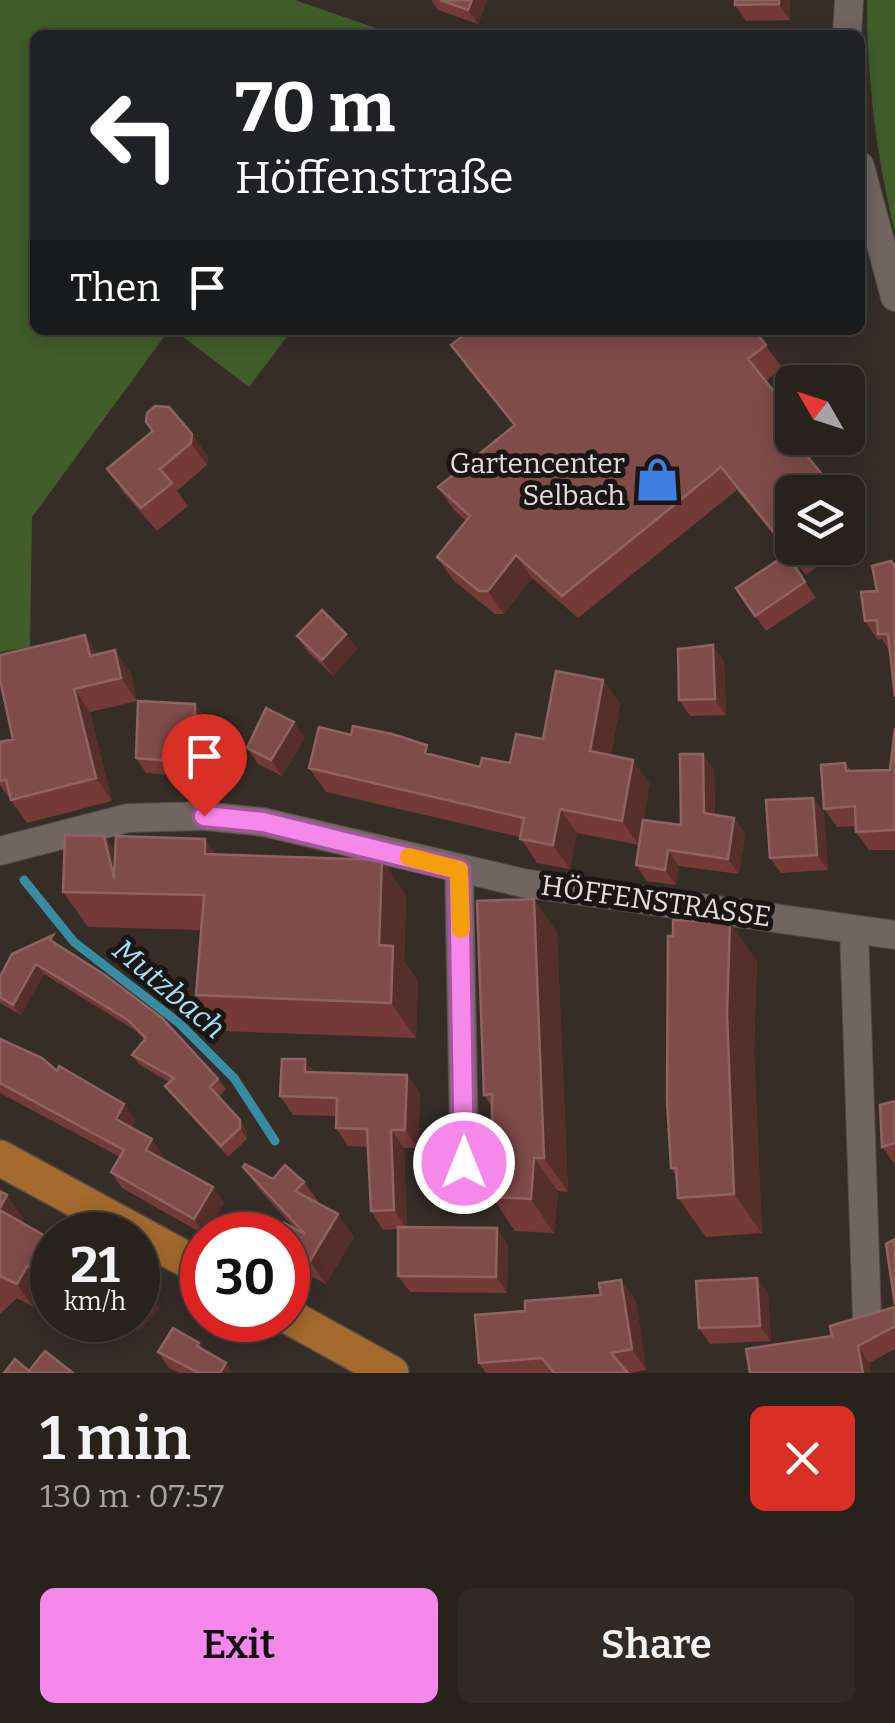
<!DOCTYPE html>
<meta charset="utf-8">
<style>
:root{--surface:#28221d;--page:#302a26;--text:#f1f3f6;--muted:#a5a4a4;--line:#443f3b;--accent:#f788eb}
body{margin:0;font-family:Bitter,serif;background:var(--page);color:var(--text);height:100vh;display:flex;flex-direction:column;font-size:38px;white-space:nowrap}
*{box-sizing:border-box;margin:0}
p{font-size:32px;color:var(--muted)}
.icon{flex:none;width:55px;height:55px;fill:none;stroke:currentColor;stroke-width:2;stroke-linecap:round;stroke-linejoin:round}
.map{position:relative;height:1373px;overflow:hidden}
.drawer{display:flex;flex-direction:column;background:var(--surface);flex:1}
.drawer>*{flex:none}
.top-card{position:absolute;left:30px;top:30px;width:835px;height:305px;border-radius:15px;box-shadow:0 5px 25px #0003,0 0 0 2px var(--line);background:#202124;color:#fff;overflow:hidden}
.needle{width:65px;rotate:309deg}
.buttons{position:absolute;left:775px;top:365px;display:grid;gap:20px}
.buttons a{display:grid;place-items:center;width:90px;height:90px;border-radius:15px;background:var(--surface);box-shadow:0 5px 25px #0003,0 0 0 2px var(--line);font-size:50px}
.speed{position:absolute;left:30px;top:1212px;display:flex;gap:20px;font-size:50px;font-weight:700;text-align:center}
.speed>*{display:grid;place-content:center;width:130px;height:130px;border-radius:50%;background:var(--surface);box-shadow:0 5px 25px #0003,0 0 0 2px var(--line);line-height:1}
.speed small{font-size:25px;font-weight:400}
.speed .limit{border:15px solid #d22;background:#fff;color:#111}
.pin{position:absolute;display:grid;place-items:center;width:85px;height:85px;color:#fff;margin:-102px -42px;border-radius:50% 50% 50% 0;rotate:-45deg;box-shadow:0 0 10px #0007}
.pin .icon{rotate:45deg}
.me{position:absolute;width:110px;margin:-55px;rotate:0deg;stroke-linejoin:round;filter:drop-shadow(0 0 8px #0008)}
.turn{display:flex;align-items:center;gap:35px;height:210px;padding:0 40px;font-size:45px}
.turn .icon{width:130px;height:130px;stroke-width:2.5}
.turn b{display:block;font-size:70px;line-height:85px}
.then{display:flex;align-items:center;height:95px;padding:0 40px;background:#0003;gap:20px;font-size:38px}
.round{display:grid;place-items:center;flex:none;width:105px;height:105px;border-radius:15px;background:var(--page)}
.headline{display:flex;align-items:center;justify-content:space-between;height:170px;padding:0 40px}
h1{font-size:60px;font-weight:600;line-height:75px}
.cta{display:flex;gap:20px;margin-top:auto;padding:20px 40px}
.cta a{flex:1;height:115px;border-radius:15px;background:var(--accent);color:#111;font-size:40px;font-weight:600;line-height:115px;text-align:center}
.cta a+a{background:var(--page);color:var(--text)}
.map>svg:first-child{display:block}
.green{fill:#405d2a}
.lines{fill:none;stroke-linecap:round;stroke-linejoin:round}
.stream{stroke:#378ca4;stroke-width:9}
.minor-casing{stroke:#514945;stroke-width:30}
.major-casing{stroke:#514945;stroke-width:38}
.minor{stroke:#70655f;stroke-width:28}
.major{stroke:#a56a2d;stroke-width:35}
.wall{fill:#733a38}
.shaded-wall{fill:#562e2a}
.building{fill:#804c4a;stroke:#8f6360;stroke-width:2.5}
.route-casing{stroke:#a15899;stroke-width:25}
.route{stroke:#f788eb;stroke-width:18}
.slow{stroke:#f59e0b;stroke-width:18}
.labels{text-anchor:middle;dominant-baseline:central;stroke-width:10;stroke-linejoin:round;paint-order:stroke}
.poi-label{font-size:28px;fill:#e4deda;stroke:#1b1614;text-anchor:end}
.street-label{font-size:28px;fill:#e4deda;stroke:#1b1614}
.water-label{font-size:30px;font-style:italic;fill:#a1e1f7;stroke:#1b1614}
</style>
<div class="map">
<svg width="895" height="1373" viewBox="0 0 895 1373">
<rect width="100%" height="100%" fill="#362d27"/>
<path class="green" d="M 0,0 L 295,0 L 396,35 L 35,35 L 35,330 L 169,330 L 32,517 L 30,647 L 0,652 Z
M 867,0 L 895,0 L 895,232 C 876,154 867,80 867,0 Z
M 174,330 L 292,330 L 249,387 Z"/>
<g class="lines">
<path class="stream" d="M 24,880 L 74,942 L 179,1023 L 234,1078 L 275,1141"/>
<defs>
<path id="minor" d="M 847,35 L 849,0
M 860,166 L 895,297
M 0,851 L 128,818 L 204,816 L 263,822 L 523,883 L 895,935
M 459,870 L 465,1192
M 854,929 L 867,1318"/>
<path id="major" d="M 0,1158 L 202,1268
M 288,1316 L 391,1373"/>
</defs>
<use href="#minor" class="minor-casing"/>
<use href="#major" class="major-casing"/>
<use href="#minor" class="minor"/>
<use href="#major" class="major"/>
</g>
<path class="wall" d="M 431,0 L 487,0 L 478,24 L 438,10 Z
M 735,0 L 790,0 L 790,20 L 746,21 L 735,5 Z
M 464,330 L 754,330 L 782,367 L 766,381 L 792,414 L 792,438 L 809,438 L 811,440 L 801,449 L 792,548 L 840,548 L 806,575 L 737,490 L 578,618 L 532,578 L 504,614 L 495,614 L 453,580 L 437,557 L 466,521 L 454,510 L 438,487 L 514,426 L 467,368 L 451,345 L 467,333 Z
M 155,406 L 208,456 L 207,465 L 177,491 L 188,506 L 157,531 L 123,492 L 107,469 L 152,432 L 146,422 Z
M 848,506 L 863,528 L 848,541 Z
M 787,554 L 816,598 L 766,631 L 755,616 Z
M 891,561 L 889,650 L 882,639 L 878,640 L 865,621 Z
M 346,634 L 357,649 L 333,676 L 308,652 L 297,636 Z
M 98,654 L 131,673 L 137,701 L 90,712 L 112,801 L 27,823 L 0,785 L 0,759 L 13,739 Z
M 724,661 L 726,715 L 690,716 L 679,700 Z
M 603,680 L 620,704 L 611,755 L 650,784 L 643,820 L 681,825 L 714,770 L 715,815 L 734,818 L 745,834 L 739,874 L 679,866 L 676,885 L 647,881 L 636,865 L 639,845 L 577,833 L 570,869 L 537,863 L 520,837 L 326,792 L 309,768 L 435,756 L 480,767 L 510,763 L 543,739 Z
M 195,704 L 206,719 L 206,721 L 232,734 L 243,749 L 228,780 L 146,773 L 136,758 Z
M 895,728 L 895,850 L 869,850 L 856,832 L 855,826 L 837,827 L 824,809 L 845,763 L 851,771 L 890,770 Z
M 305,738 L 282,776 L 258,764 L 247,748 Z
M 813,798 L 824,813 L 828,870 L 781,873 L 770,858 Z
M 104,836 L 116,852 L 216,854 L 382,860 L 406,896 L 404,961 L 418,981 L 416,1038 L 221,1031 L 196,995 L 201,930 L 88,927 L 63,892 Z
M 557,932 L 568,1192 L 558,1191 L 554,1233 L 515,1231 L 492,1197 L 492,1107 L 484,1095 Z
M 60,946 L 218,1079 L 226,1089 L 219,1097 L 247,1130 L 247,1139 L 228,1157 L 173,1096 L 165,1086 L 169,1082 L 140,1065 L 132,1055 L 144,1039 L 136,1031 L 44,974 L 21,1015 L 0,1003 L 0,977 Z
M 757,961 L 754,1052 L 762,1233 L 706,1237 L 678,1198 L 676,1175 L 671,1168 Z
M 0,1039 L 57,1071 L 124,1104 L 135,1120 L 131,1127 L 163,1155 L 161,1159 L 213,1187 L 224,1203 L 205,1235 L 122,1188 L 111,1172 L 120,1157 L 0,1093 Z
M 314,1072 L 407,1075 L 420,1093 L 418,1148 L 404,1148 L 407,1227 L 508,1244 L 507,1293 L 410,1292 L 398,1276 L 398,1229 L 383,1230 L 371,1211 L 368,1147 L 348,1146 L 336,1128 L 336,1116 L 293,1115 L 280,1096 Z
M 895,1101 L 895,1162 L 893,1162 L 882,1147 Z
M 243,1167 L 273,1179 L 304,1182 L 320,1204 L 354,1237 L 326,1284 L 290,1265 L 288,1261 L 288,1235 L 295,1229 L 259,1189 Z
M 0,1191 L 23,1218 L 21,1222 L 52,1240 L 52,1295 L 42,1289 L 33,1307 L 17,1298 L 0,1314 Z
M 138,1250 L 153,1272 L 144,1288 L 159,1309 L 138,1332 L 124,1320 L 138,1320 Z
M 757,1278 L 768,1294 L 771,1341 L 710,1344 L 699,1328 Z
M 621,1280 L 636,1301 L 646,1370 L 629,1373 L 486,1373 L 479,1363 L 601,1295 Z
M 895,1307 L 895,1349 L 869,1363 L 871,1373 L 750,1373 Z
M 199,1343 L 204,1350 L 226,1363 L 233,1373 L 179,1373 L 169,1368 L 158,1352 Z"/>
<path class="shaded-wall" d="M 472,0 L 487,0 L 478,24 L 468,10 Z
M 779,0 L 790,0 L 790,20 L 779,4 Z
M 192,434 L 208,456 L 207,465 L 191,443 Z
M 516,555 L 532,578 L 504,614 L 488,591 Z
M 346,634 L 357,649 L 333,676 L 322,660 Z
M 85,635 L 101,658 L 90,656 Z
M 713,645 L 724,661 L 726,715 L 715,699 Z
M 115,650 L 131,673 L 137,701 L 121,678 Z
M 603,680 L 620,704 L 607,776 L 590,751 Z
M 74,689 L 90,712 L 112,801 L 96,778 Z
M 195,704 L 206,719 L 205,731 L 195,716 Z
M 294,722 L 305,738 L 282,776 L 271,760 Z
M 232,734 L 243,749 L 228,780 L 218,765 Z
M 703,754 L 714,770 L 715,829 L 704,813 Z
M 633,760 L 650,784 L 639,845 L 622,821 Z
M 813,798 L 824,813 L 828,870 L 817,855 Z
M 560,809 L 577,833 L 570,869 L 553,845 Z
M 734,818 L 745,834 L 739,874 L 728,859 Z
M 104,836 L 129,872 L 114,878 Z
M 205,839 L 230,874 L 205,854 Z
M 668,850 L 679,866 L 676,885 L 665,870 Z
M 382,860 L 406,896 L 404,961 L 418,981 L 416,1038 L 391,1003 L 379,945 Z
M 534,899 L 557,932 L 568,1192 L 544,1158 Z
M 730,922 L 757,961 L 754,1052 L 762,1233 L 734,1194 L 727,1013 Z
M 36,964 L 44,974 L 21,1015 L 13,1005 Z
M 305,1059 L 318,1078 L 305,1072 Z
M 407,1075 L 420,1093 L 418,1148 L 405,1130 Z
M 124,1104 L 135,1120 L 127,1135 L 116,1119 Z
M 240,1120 L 247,1130 L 247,1139 L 240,1128 Z
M 391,1130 L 404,1148 L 407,1229 L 394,1210 Z
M 152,1139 L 163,1155 L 157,1166 L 146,1150 Z
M 534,1158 L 558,1191 L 554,1233 L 531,1199 Z
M 213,1187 L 224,1203 L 205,1235 L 194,1219 Z
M 7,1195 L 23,1218 L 15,1232 L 0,1211 Z
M 338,1214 L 354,1237 L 326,1284 L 310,1261 Z
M 497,1228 L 508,1244 L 507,1293 L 496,1277 Z
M 138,1250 L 153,1272 L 144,1288 L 159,1309 L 138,1332 L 129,1320 L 138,1320 Z
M 27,1266 L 42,1289 L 33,1307 L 17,1284 Z
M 757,1278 L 768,1294 L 771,1341 L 760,1326 Z
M 621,1280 L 636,1301 L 646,1370 L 632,1349 Z
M 858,1346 L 869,1363 L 871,1373 L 863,1373 Z
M 226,1363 L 233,1373 L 220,1373 Z"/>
<path class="building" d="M 440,0 L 472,0 L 468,10 Z
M 735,0 L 779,0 L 779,4 L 735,5 Z
M 467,330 L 754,330 L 766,345 L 748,359 L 792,414 L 792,420 L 784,427 L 836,492 L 792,492 L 792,548 L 796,548 L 790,552 L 721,467 L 562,596 L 516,555 L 488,591 L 479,591 L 437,557 L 470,516 L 438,487 L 515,425 L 451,345 L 468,332 Z
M 155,406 L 169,407 L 192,434 L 191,443 L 160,469 L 172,483 L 141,508 L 107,469 L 153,431 L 146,422 L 147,413 Z
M 787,554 L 805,582 L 755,616 L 736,588 Z
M 891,561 L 895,566 L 895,697 L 888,634 L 878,634 L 877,620 L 865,621 L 861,592 L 877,591 L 872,566 Z
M 322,610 L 346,634 L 322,660 L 297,636 Z
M 85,635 L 90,656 L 115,650 L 121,678 L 74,689 L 96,778 L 11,800 L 6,780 L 0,781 L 0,742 L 13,739 L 0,680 L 0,655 Z
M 713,645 L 715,699 L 679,700 L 678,649 Z
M 556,671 L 603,680 L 590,751 L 633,760 L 622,821 L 560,809 L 553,845 L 520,839 L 524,818 L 309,768 L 319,727 L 351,735 L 353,726 L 392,734 L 427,745 L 425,753 L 480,767 L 482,758 L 510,763 L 516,734 L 543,739 Z
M 138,701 L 195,704 L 195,716 L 232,734 L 218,765 L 136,758 Z
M 266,708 L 294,722 L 271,760 L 247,748 Z
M 895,728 L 895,830 L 856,832 L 855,806 L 824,809 L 821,765 L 845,763 L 846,771 L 890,770 Z
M 680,754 L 703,754 L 704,813 L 734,818 L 728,859 L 668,850 L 665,870 L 636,865 L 643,820 L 681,825 Z
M 813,798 L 817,855 L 770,858 L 766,800 Z
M 65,835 L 104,836 L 114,878 L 116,836 L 205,839 L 205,854 L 382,860 L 379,945 L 393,946 L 391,1003 L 196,995 L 204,895 L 63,892 Z
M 534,899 L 544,1158 L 534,1158 L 531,1199 L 492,1197 L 492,1094 L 484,1095 L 477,901 Z
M 673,920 L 730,922 L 727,1013 L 734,1194 L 678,1198 L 676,1168 L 671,1168 L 667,1100 L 668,936 L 673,936 Z
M 53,935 L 50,940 L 105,975 L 162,1018 L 218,1079 L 210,1087 L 240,1120 L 240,1128 L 221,1146 L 165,1086 L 174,1078 L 132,1055 L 146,1038 L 128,1020 L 36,964 L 13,1005 L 0,997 L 0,977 L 12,954 Z
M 0,1039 L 42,1058 L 57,1071 L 59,1066 L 124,1104 L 116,1119 L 152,1139 L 146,1150 L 213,1187 L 194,1219 L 111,1172 L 124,1150 L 0,1083 Z
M 282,1059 L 305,1059 L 305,1072 L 407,1075 L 405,1130 L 391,1130 L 394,1210 L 371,1211 L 367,1129 L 336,1128 L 337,1098 L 280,1096 Z
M 895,1101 L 895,1143 L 882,1147 L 880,1105 Z
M 245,1164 L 273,1179 L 285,1165 L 304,1182 L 295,1191 L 338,1214 L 310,1261 L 288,1249 L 288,1235 L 278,1235 L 284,1223 L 305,1234 L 243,1167 Z
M 0,1191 L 7,1195 L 0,1208 Z
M 0,1210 L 52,1240 L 52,1275 L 50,1280 L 27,1266 L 17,1284 L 0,1276 Z
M 398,1227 L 497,1228 L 496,1277 L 398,1276 Z
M 895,1239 L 895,1305 L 886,1244 Z
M 757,1278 L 760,1326 L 699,1328 L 696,1281 Z
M 621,1280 L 632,1349 L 611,1353 L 628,1373 L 554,1373 L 542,1358 L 479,1363 L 475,1315 L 525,1311 L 525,1301 L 601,1295 L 599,1283 Z
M 138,1281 L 143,1286 L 138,1293 Z
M 895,1307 L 895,1326 L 858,1346 L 863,1373 L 750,1373 L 746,1349 L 832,1336 L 830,1326 Z
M 173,1328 L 199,1343 L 197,1346 L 226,1363 L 220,1373 L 199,1373 L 158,1352 Z
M 45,1351 L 73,1373 L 4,1373 L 15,1359 L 29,1371 Z"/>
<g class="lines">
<defs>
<path id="route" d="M 204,816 L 263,822 L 459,870 L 464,1163"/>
</defs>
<use href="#route" class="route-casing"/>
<use href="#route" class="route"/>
<path class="slow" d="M 409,857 L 459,870 L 461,929"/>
</g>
<defs>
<symbol id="shop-bare" viewBox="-9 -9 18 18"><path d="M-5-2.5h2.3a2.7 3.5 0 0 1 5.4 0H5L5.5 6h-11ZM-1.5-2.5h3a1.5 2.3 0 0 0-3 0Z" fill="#3f7fe0" stroke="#1b1614" stroke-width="2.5" paint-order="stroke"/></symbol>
</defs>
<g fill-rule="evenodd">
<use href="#shop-bare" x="626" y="448" width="63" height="63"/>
</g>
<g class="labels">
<g class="poi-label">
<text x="625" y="463">Gartencenter<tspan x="625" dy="32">Selbach</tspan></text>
</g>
<g class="street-label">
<text transform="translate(656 901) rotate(8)">HÖFFENSTRASSE</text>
</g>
<g class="water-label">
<text transform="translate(169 989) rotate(40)">Mutzbach</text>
</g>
</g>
</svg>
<div class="buttons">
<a><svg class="needle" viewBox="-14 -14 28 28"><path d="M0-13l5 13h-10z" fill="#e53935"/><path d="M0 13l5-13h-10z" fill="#a5a4a4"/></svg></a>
<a><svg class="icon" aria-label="layers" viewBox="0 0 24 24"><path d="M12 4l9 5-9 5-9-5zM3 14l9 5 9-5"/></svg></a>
</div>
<div class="speed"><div>21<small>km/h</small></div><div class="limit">30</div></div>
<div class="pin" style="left:204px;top:816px;background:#d93025"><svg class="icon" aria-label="arrive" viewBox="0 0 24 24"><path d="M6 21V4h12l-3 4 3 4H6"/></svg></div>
<svg class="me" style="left:464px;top:1163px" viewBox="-20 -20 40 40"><circle r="17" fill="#f788eb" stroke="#fff" stroke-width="3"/><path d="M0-11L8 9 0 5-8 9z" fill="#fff"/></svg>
<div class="top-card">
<div class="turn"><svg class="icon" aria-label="left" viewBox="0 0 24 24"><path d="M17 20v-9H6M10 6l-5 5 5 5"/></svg><div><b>70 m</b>Höffenstraße</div></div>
<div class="then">Then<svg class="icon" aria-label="arrive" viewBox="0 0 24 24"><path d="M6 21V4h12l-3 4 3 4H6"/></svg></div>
</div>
</div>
<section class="drawer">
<div class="headline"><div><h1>1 min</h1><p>130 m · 07:57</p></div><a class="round" style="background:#d93025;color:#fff"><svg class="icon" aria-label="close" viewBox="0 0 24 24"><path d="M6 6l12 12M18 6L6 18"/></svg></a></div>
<div class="cta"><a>Exit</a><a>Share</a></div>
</section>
